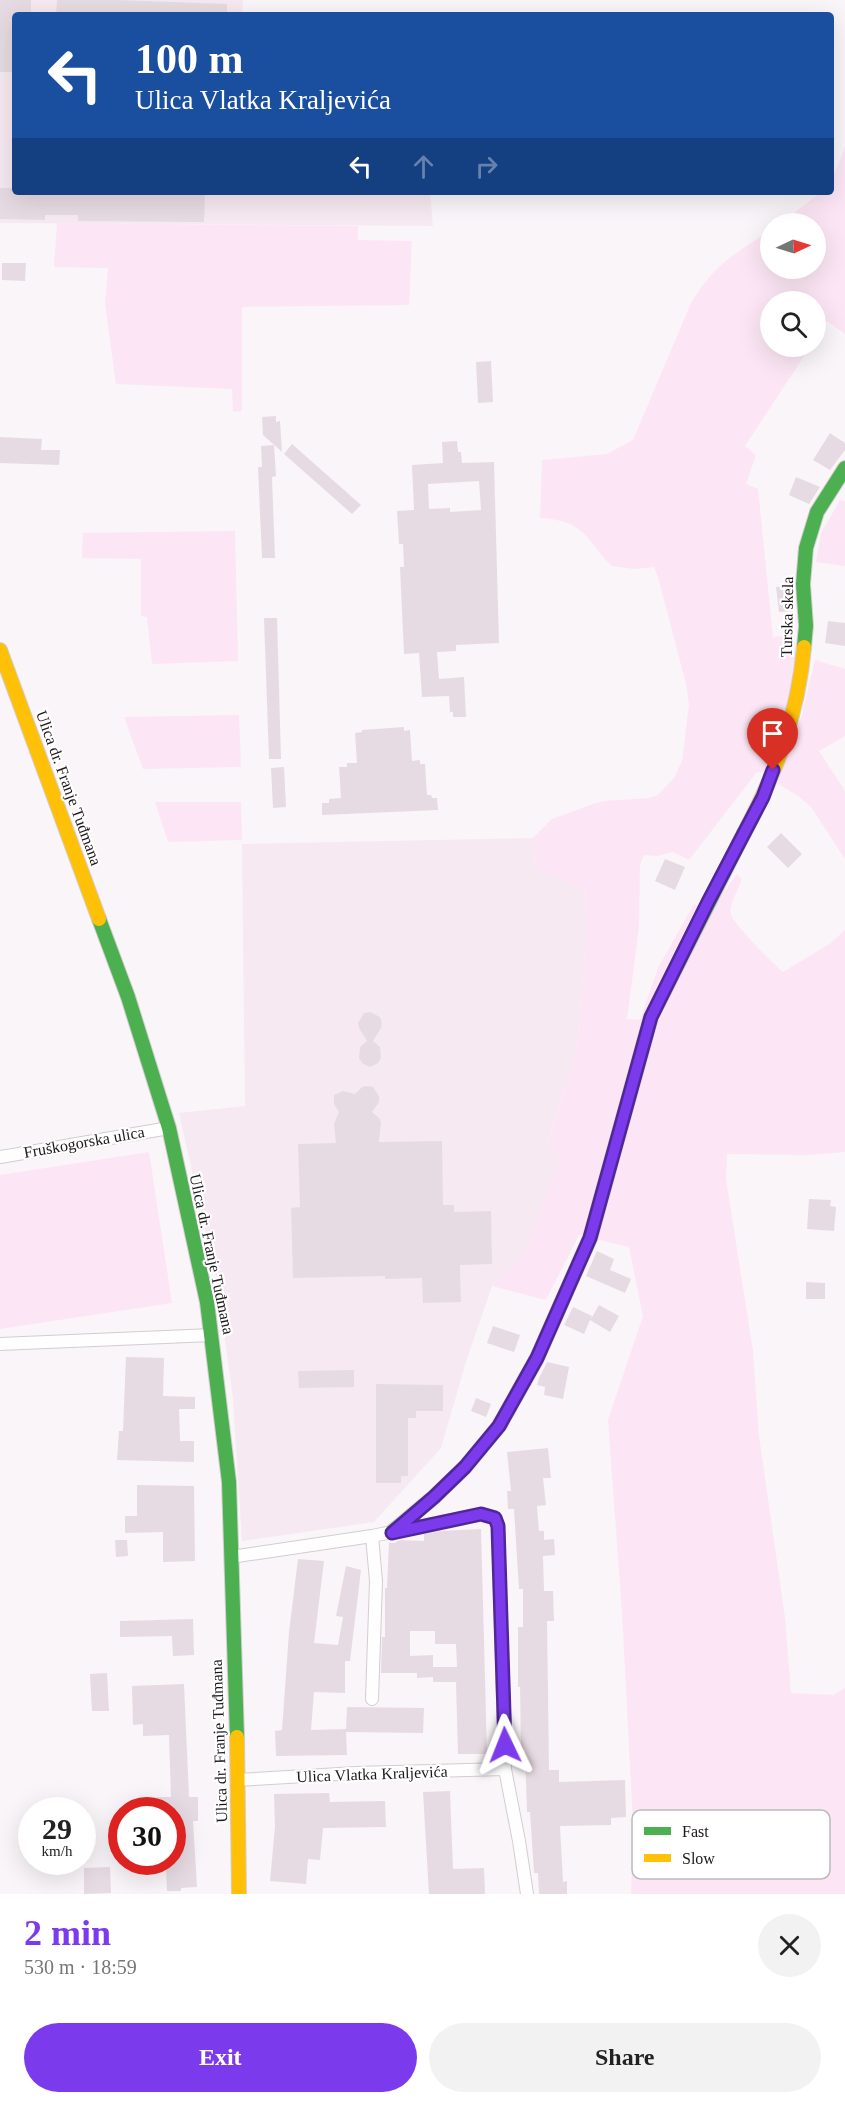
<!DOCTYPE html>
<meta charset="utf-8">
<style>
:root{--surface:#fff;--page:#f2f2f2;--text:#222;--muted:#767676;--accent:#7c3aed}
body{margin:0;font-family:"Times New Roman",serif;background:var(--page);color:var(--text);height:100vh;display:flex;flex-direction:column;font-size:22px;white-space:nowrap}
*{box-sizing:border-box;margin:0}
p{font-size:20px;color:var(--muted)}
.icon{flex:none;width:33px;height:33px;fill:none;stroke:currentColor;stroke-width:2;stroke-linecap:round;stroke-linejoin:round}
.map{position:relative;height:1894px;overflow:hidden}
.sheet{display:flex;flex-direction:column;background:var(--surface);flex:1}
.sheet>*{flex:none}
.banner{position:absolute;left:12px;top:12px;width:822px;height:183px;border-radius:6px;box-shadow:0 6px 24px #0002;background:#1a4fa0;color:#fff;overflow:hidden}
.needle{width:39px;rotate:86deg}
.controls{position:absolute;left:760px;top:213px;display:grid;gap:12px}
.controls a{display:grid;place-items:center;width:66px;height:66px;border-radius:50%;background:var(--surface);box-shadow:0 6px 24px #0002;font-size:30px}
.speed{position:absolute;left:18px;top:1797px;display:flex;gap:12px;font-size:30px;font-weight:700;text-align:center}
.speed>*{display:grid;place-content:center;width:78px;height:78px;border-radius:50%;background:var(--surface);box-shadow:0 6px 24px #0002;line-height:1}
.speed small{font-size:15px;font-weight:400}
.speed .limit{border:9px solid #d22;background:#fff;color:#111}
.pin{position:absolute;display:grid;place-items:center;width:51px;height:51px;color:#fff;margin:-62px -26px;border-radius:50% 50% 50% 0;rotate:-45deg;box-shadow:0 0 6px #0007}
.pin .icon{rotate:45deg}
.me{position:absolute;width:66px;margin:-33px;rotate:358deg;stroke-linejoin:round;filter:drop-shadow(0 0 4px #0008)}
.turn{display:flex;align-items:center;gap:21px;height:126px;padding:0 24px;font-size:27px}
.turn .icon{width:78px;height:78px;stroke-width:2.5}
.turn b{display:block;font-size:42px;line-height:51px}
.lanes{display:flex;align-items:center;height:57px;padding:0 24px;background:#0003;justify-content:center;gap:30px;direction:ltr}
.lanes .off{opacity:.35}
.round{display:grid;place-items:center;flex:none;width:63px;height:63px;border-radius:32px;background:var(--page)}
.head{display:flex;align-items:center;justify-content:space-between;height:102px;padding:0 24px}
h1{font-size:36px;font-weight:700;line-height:45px;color:var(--accent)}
.button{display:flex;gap:12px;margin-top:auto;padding:12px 24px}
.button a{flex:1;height:69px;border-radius:36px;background:var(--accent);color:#fff;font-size:24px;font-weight:700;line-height:69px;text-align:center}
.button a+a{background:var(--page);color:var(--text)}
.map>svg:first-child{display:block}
.built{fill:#f7e9f2}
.green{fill:#fce6f5}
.building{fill:#e7dbe3;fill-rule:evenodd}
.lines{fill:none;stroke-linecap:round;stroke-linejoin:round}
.street-casing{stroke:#d2cdd0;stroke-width:14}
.fast-casing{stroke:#d2cdd0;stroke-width:16}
.slow-casing{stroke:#d2cdd0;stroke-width:16}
.street{stroke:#fefefe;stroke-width:12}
.fast{stroke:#4caf50;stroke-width:14}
.slow{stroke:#ffc107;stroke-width:14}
.route-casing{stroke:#51269a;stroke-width:15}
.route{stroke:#7c3aed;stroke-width:10}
.labels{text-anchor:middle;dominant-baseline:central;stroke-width:4.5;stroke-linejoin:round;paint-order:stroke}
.street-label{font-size:16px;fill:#1d181b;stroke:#fff}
.key{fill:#fff;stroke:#bbbabb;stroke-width:1.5}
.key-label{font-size:16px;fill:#1d181b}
</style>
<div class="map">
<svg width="845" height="1894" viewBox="0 0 845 1894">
<rect width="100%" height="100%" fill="#faf5f8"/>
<path class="built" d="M 0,0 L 243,0 L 242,15 L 15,15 L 15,192 L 430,192 L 433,226 L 0,223 Z
M 533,838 L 535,868 L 584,890 L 587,927 L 577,1046 L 547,1144 L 560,1156 L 525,1254 L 492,1286 L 465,1365 L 441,1448 L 374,1522 L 242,1541 L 233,1399 L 217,1281 L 179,1113 L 245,1106 L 242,844 Z"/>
<path class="green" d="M 845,145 L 845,334 L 827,321 L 816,337 L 816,302 L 771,302 L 771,346 L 810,347 L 745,446 L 756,455 L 746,484 L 758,489 L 773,637 L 793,635 C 805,675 778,735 765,773 L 757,772 L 689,860 L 673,852 L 657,856 L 644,855 L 640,865 L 639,928 L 627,1019 L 640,1020 L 658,968 L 694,904 L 710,911 L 737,874 L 742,879 C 739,889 728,905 731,915 C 734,924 774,965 783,972 L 831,943 L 845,930 L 845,1152 L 806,1155 L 727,1154 L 726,1179 L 753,1351 L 759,1436 L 785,1618 L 791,1693 L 833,1695 L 845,1688 L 845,1894 L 631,1894 L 633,1823 L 622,1612 L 608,1420 L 643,1316 L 629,1247 L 579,1235 L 546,1300 L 492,1286 L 525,1254 L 560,1156 L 547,1145 L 577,1046 L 587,927 L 584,890 L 535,868 L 533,838 L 552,819 L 593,804 L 604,801 L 649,798 L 658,795 L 674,778 L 682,761 L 689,704 L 686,684 L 658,577 L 654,567 L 634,569 L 612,566 C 584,539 588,521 540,518 L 542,460 L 607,454 L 633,440 L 691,303 C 714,264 735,254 771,230 L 771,268 L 816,268 L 816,224 L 781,223 L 821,192 L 831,192 C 831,175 841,162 845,145 Z
M 57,223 L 358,226 L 358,240 L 412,241 L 409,305 L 242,307 L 242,411 L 233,412 L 232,389 L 116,384 L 105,304 L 108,268 L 54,267 Z
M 840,500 L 845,501 L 845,566 L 816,562 L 821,533 Z
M 235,531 L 238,661 L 152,664 L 147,617 L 141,616 L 141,559 L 82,558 L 83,533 Z
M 815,660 L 845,669 L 845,736 L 819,751 L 845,791 L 845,859 L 811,807 L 797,795 L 778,784 L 782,766 L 802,715 Z
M 239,715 L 241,767 L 143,769 L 124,717 Z
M 155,802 L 241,802 L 242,840 L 168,842 Z
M 149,1152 L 172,1303 L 0,1329 L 0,1175 Z"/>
<path class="building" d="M 0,0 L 31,0 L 31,15 L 15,15 L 15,72 L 0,72 Z
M 57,0 L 118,0 L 227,4 L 227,15 L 56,15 Z
M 0,188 L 15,188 L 15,192 L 205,192 L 204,222 L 78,221 L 78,215 L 45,215 L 45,220 L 0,219 Z
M 2,263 L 26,263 L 25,281 L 2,280 Z
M 491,361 L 493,402 L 478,403 L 476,362 Z
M 276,416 L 276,422 L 280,421 L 282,452 L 263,435 L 262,417 Z
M 830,433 L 845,443 L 845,450 L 830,470 L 813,460 Z
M 0,437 L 42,439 L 41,450 L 60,450 L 59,465 L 0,463 Z
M 457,441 L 458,452 L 461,452 L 462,463 L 494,462 L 499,643 L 456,645 L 456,651 L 437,652 L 439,679 L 464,677 L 466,717 L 453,717 L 453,712 L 450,712 L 449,696 L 422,697 L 419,653 L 404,654 L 400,567 L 404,567 L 403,544 L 399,544 L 397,511 L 414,510 L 412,465 L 443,463 L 442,442 ZM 479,481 L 481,510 L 450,512 L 450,508 L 429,509 L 428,484 Z
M 292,444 L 361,505 L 352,514 L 284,454 Z
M 274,445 L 276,476 L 272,477 L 275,558 L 262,558 L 258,467 L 262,467 L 261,446 Z
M 796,477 L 820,487 L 809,504 L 789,495 Z
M 792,586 L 794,611 L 779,612 L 776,587 Z
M 264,618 L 277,618 L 281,759 L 269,759 Z
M 828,621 L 845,623 L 845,646 L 825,643 Z
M 404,727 L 404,731 L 410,730 L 412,761 L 420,760 L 420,764 L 425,764 L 427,795 L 431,795 L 432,798 L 437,798 L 438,810 L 322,815 L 322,803 L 329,803 L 329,799 L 341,798 L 339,767 L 347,767 L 347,763 L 357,763 L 355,733 L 362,732 L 362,730 Z
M 284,767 L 286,807 L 273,808 L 271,768 Z
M 781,833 L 802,854 L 788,868 L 767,847 Z
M 665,859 L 685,867 L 675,890 L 655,881 Z
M 370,1012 L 380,1017 L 382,1023 L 381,1028 L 373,1041 L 380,1047 L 381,1058 L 378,1063 L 370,1067 L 362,1063 L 359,1058 L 360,1047 L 367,1041 L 359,1028 L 358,1023 L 364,1013 Z
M 367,1086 L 373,1087 L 379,1096 L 379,1102 L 372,1112 L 379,1118 L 381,1123 L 379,1142 L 442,1141 L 443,1205 L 454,1205 L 454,1212 L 491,1211 L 492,1264 L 460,1265 L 461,1302 L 423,1303 L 422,1278 L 385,1279 L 385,1276 L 293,1278 L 291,1208 L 300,1207 L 298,1144 L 336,1143 L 334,1124 L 339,1112 L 334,1104 L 334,1095 L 343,1091 L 355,1094 L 362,1087 Z
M 809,1199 L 831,1200 L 830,1206 L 836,1207 L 834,1231 L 807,1229 Z
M 597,1251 L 614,1259 L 610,1270 L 631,1279 L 625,1293 L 586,1276 Z
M 806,1282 L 825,1283 L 825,1299 L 806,1299 Z
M 599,1305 L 619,1316 L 610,1332 L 590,1320 L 584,1334 L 564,1325 L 573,1307 L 592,1316 L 591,1319 Z
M 493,1326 L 520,1335 L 514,1352 L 487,1343 Z
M 126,1357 L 164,1358 L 163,1396 L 195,1397 L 195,1409 L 179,1409 L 180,1441 L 194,1441 L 194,1462 L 117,1460 L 119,1431 L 123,1431 Z
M 547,1362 L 569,1367 L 563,1399 L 544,1395 L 545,1387 L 537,1385 L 539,1378 Z
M 354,1370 L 354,1387 L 299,1388 L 298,1371 Z
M 376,1384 L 443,1385 L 443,1411 L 416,1411 L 416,1418 L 408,1418 L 408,1476 L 401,1476 L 401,1483 L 376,1483 Z
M 476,1398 L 491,1404 L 486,1417 L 471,1411 Z
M 548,1448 L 551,1478 L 543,1478 L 546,1505 L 537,1506 L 539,1531 L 544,1531 L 544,1540 L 554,1539 L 555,1555 L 543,1556 L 544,1591 L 553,1591 L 554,1621 L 547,1621 L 549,1770 L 559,1770 L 559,1782 L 625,1780 L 626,1817 L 611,1818 L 611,1825 L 560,1826 L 563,1882 L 567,1881 L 567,1894 L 539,1894 L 538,1873 L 534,1873 L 530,1812 L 527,1812 L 525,1750 L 521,1750 L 520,1687 L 518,1687 L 518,1627 L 523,1627 L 523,1589 L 519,1589 L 514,1509 L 508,1509 L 507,1491 L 511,1491 L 507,1452 Z
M 137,1485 L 194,1486 L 195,1561 L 163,1562 L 163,1532 L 125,1533 L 125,1516 L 137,1516 Z
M 481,1529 L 487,1754 L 458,1754 L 456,1682 L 433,1682 L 433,1677 L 417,1678 L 417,1673 L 381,1673 L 382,1637 L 385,1637 L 385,1588 L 387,1588 L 389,1543 L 394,1543 L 400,1540 L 424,1541 L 424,1534 L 440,1531 ZM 410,1631 L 435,1631 L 435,1644 L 456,1644 L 457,1667 L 433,1667 L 433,1655 L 410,1656 Z
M 115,1540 L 127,1540 L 128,1556 L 116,1557 Z
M 298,1559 L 324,1561 L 314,1643 L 338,1645 L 343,1617 L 336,1616 L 346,1566 L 361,1570 L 350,1661 L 345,1661 L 345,1693 L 314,1692 L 311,1730 L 346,1729 L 347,1707 L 424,1708 L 423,1733 L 346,1732 L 347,1755 L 276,1756 L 275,1731 L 282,1730 L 289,1632 Z
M 193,1619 L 194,1655 L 173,1656 L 172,1636 L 120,1637 L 120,1621 Z
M 107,1673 L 109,1711 L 92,1711 L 90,1674 Z
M 184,1684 L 189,1797 L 198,1797 L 198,1821 L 193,1821 L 197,1887 L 181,1888 L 181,1891 L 167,1891 L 166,1866 L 172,1865 L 172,1810 L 157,1810 L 157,1797 L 171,1797 L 169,1735 L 143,1736 L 143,1724 L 133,1725 L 132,1686 Z
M 450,1791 L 453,1869 L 484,1868 L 485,1894 L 429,1894 L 423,1792 Z
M 329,1793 L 330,1802 L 385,1801 L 386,1827 L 323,1828 L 320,1860 L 308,1859 L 306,1884 L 270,1881 L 275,1827 L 274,1794 Z
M 110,1867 L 111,1893 L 84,1894 L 84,1868 Z"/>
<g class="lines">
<defs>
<path id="street" d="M 0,1157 L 169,1128
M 0,1344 L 212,1335
M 372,1536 L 376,1581 L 372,1699
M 231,1557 L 372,1536 L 481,1514 L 495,1518 L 498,1526 L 505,1769 L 519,1841 L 527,1894
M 238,1780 L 356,1773 L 505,1769"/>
<path id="fast" d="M 804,647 L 806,626 L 803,584 L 806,548 L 817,512 L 845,468
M 99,919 L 128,997 L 169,1128 L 207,1302 L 229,1482 L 237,1737
M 392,1532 L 434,1497 L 465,1467 L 499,1426 L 537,1358 L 590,1238 L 651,1017 L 744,833"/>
<path id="slow" d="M 0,650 L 99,919
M 744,833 C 776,773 798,715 804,647
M 237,1737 L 239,1894"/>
</defs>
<use href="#street" class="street-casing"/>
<use href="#fast" class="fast-casing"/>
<use href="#slow" class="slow-casing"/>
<use href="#street" class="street"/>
<use href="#fast" class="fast"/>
<use href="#slow" class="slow"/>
</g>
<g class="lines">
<defs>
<path id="route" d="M 505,1745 L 498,1526 L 495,1518 L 481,1514 L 392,1533 L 434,1497 L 465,1467 L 499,1426 L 537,1358 L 590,1238 L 651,1017 L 708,902 L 763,797 L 773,770"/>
</defs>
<use href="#route" class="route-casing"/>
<use href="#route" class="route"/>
</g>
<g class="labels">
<g class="street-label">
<text transform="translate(787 617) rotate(-89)">Turska skela</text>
<text transform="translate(69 788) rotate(70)">Ulica dr. Franje Tuđmana</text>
<text transform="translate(84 1142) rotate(-10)">Fruškogorska ulica</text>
<text transform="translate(212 1254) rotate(78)">Ulica dr. Franje Tuđmana</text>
<text transform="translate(219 1741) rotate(-92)">Ulica dr. Franje Tuđmana</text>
<text transform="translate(372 1774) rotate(-2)">Ulica Vlatka Kraljevića</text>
</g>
</g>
<rect x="632" y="1810" width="198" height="69" rx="9" class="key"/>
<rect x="644" y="1827" width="27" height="8" fill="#4caf50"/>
<rect x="644" y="1854" width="27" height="8" fill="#ffc107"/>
<g class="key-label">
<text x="682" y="1837">Fast</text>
<text x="682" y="1864">Slow</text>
</g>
</svg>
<div class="controls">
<a><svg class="needle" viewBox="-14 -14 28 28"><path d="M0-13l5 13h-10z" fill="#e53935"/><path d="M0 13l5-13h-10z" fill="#767676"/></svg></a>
<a><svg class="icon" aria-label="search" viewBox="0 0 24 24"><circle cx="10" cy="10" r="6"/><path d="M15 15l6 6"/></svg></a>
</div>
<div class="speed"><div>29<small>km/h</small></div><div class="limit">30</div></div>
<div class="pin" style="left:773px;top:770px;background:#d93025"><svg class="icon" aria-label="arrive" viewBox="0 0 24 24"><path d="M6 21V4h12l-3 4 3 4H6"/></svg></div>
<svg class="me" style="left:505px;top:1745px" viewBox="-20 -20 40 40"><path d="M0-17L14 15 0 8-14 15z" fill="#7c3aed" stroke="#fff" stroke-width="4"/></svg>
<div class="banner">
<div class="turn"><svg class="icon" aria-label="left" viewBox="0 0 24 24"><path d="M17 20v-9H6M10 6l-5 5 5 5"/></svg><div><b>100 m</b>Ulica Vlatka Kraljevića</div></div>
<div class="lanes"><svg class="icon" aria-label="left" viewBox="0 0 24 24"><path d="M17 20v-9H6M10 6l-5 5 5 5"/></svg><svg class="icon off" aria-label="ahead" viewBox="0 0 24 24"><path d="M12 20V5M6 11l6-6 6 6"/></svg><svg class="icon off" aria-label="right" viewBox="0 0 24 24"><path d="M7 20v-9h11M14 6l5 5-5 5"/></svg></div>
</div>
</div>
<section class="sheet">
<div class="head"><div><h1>2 min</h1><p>530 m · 18:59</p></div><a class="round"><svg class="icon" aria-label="close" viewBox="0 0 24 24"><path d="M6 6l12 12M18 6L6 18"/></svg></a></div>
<div class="button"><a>Exit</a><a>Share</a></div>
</section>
